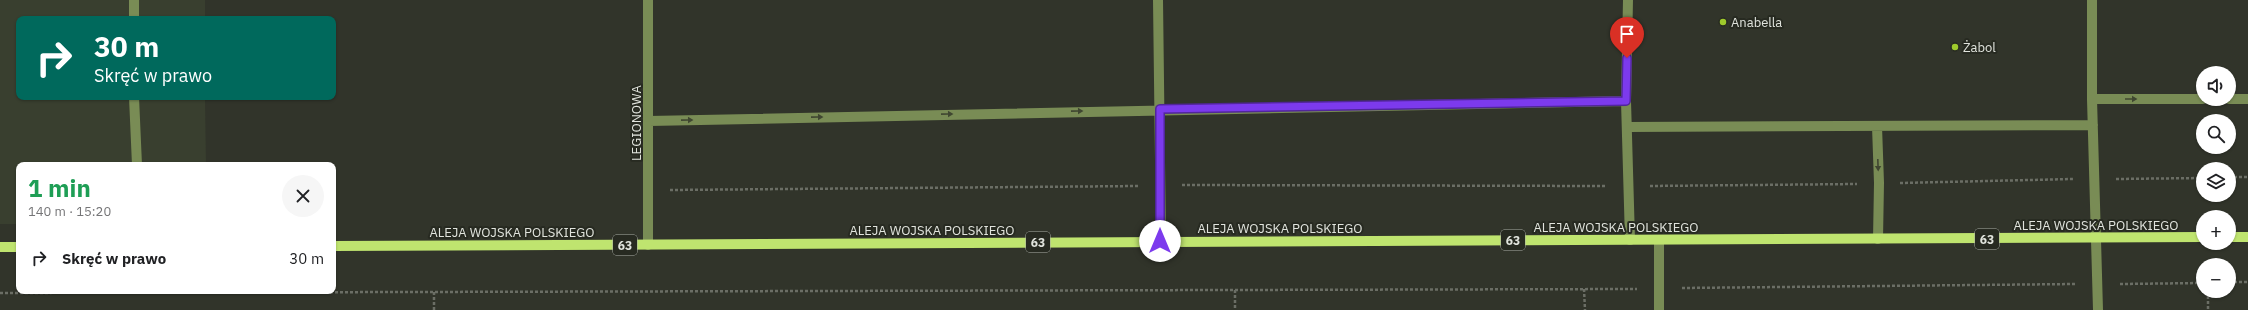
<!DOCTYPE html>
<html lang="pl">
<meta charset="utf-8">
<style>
:root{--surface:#fff;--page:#f6f6f6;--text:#202124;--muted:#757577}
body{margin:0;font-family:"IBM Plex Sans",sans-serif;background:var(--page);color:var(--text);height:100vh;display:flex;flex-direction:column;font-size:15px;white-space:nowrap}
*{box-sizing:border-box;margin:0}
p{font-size:13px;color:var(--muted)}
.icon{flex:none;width:22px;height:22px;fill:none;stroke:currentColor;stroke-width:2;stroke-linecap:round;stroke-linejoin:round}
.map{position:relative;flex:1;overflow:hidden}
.details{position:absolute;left:16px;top:162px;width:320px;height:132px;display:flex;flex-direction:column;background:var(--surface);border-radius:8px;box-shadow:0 1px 3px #0004}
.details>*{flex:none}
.top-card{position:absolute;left:16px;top:16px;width:320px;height:84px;border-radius:8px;box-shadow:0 1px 3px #0004;background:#00695c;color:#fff;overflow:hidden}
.buttons{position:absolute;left:2196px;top:66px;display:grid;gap:8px}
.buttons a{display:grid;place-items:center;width:40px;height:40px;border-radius:50%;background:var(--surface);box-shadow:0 1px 3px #0004;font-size:20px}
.pin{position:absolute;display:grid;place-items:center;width:34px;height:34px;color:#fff;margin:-41px -17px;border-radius:50% 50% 50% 0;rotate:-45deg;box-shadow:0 0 4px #0007}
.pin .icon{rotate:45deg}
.me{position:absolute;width:44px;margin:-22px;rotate:0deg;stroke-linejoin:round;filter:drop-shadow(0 0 3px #0008)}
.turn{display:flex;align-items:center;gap:14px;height:84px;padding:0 12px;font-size:18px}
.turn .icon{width:52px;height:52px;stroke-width:2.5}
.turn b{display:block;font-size:28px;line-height:34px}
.round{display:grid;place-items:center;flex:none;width:42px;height:42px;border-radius:21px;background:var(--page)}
.overview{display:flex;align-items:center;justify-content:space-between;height:68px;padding:0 12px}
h1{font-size:24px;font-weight:700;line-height:30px;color:#1e9e55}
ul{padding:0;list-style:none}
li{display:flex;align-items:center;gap:12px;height:56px;padding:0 12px}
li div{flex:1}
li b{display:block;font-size:15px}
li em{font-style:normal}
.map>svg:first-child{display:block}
.built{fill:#393f2f}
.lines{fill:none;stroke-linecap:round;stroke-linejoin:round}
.path{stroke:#6b6e65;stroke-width:2.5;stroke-dasharray:3 2;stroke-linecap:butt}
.minor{stroke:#798c55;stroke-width:10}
.major{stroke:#bfe46f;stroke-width:10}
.oneway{fill:#404731}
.route-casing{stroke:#51269a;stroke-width:10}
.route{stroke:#7c3aed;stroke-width:7}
.poi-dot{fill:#9fca2c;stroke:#272a21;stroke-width:1.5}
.labels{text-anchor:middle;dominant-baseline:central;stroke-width:4;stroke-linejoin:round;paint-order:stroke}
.shield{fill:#272a21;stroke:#a9aca5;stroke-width:1}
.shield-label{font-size:12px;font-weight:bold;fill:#e1e4dd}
.poi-label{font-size:13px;fill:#e1e4dd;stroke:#272a21;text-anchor:start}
.street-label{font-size:13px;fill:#e1e4dd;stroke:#272a21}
</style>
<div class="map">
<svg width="2248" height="310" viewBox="0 0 2248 310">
<rect width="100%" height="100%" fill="#31342a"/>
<path class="built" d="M 0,0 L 205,0 L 205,19 L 19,19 L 19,97 L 205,97 L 206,165 L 19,165 L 19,224 L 0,224 Z"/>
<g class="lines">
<path class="path" d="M 2229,177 L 2248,177
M 2116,179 L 2203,178
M 1900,183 L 2073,179
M 1182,185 L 1607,186
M 1650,186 L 1857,184
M 670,190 L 1139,186
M 2229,282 L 2248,282
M 2120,284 L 2203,283
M 1682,288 L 2075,284
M 1584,289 L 1585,310
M 1235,290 L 1235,310
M 2208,291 L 2208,310
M 0,293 L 1637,289
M 434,310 L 434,292"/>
<path class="minor" d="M 134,0 L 134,19
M 1158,0 L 1161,241
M 1628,0 L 1626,101 L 1630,240
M 2092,0 L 2092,99 L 2098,310
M 134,97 L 137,165
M 2092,99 L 2203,99
M 2229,99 L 2248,99
M 649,121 L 1626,101
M 1877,126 L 1879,183 L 1878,239
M 1627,127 L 2093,125
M 648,245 L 648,0
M 1659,310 L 1659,240"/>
<path class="major" d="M 2229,237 L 2248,237
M 333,246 L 2203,237
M 0,247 L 19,247"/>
</g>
<defs><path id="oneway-solid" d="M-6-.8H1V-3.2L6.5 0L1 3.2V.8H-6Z"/></defs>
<g class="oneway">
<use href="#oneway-solid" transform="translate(2131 99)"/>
<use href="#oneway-solid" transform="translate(1077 111) rotate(-1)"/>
<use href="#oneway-solid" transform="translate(947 114) rotate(-1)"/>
<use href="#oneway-solid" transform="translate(817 117) rotate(-1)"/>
<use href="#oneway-solid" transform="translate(687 120) rotate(-1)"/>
<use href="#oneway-solid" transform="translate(1878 165) rotate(88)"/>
</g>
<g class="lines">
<defs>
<path id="route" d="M 1160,241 L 1160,109 L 1626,101 L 1627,58"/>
</defs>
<use href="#route" class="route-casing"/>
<use href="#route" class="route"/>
</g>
<g class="poi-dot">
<circle cx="1723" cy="22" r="4"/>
<circle cx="1955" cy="47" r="4"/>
</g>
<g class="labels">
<g class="shield">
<rect x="1975" y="229" width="24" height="20" rx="3"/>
<rect x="1501" y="230" width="24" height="20" rx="3"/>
<rect x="1026" y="232" width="24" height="20" rx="3"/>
<rect x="613" y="235" width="24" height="20" rx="3"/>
</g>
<g class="shield-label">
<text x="1987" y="239">63</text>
<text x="1513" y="240">63</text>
<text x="1038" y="242">63</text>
<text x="625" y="245">63</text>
</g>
<g class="poi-label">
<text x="1731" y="22">Anabella</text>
<text x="1963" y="47">Żabol</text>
</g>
<g class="street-label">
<text transform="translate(636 123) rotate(-90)">LEGIONOWA</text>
<text x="2096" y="225">ALEJA WOJSKA POLSKIEGO</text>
<text x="1616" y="227">ALEJA WOJSKA POLSKIEGO</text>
<text x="1280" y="228">ALEJA WOJSKA POLSKIEGO</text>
<text x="932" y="230">ALEJA WOJSKA POLSKIEGO</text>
<text x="512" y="232">ALEJA WOJSKA POLSKIEGO</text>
</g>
</g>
</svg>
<div class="buttons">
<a><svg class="icon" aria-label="sound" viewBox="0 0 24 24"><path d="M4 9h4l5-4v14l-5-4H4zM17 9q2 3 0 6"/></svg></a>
<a><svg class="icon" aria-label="search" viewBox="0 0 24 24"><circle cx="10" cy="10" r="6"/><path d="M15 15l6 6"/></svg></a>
<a><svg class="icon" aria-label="layers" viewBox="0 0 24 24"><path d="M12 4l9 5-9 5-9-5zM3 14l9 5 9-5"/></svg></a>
<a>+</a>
<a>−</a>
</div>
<div class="pin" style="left:1627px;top:58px;background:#d93025"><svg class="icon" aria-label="arrive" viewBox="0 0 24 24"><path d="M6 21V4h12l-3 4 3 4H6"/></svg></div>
<svg class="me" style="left:1160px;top:241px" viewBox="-20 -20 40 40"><circle r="19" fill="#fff"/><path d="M0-13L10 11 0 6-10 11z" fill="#7c3aed"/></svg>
<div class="top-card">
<div class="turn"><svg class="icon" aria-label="right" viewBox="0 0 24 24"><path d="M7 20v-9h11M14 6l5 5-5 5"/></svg><div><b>30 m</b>Skręć w prawo</div></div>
</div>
<section class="details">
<div class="overview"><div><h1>1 min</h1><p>140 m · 15:20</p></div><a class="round"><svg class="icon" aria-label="close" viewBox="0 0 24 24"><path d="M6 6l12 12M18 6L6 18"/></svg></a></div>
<ul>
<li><svg class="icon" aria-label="right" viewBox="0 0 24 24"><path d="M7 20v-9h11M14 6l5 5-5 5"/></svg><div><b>Skręć w prawo</b></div><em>30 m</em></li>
</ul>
</section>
</div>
